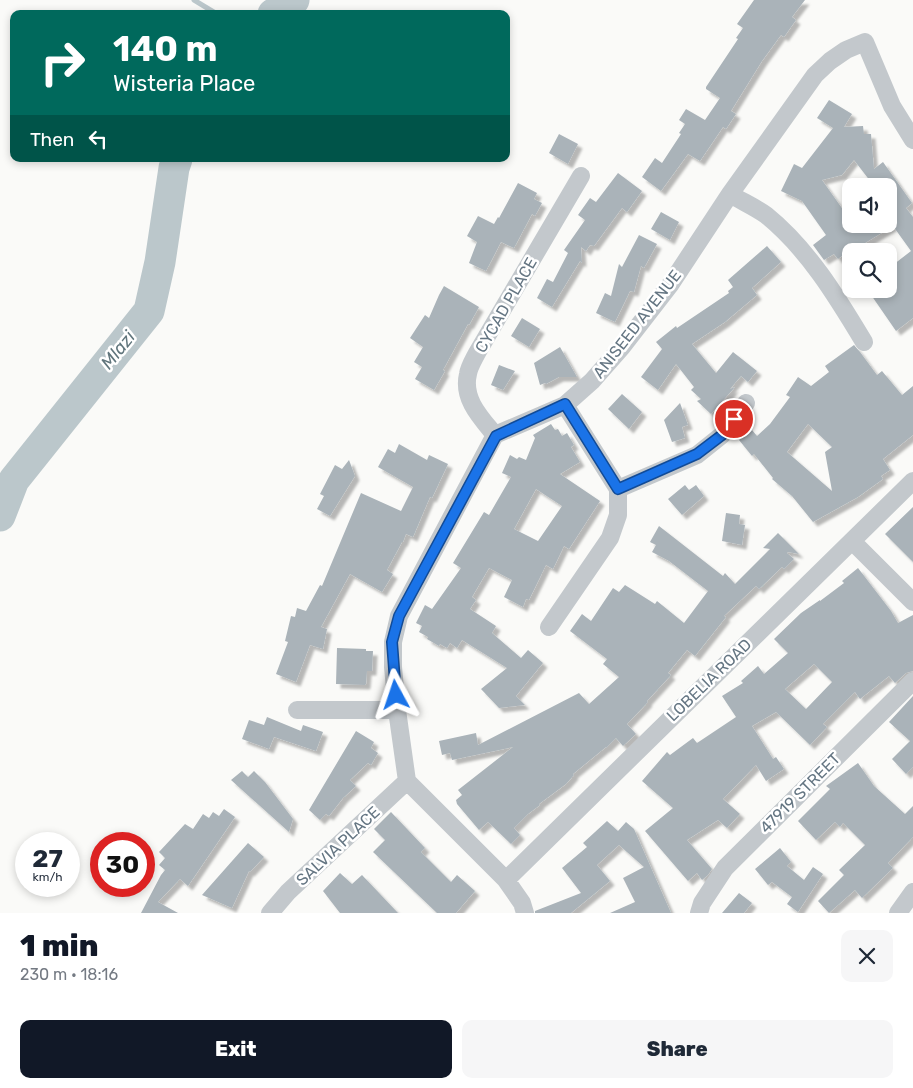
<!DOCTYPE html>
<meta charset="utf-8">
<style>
:root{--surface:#fff;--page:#f6f6f7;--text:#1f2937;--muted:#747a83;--accent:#111827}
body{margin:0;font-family:Rubik,sans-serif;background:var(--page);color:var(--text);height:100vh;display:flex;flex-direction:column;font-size:19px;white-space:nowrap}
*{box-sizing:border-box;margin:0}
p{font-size:16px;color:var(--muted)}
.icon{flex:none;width:28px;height:28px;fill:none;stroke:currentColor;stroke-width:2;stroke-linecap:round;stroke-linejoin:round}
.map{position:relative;height:913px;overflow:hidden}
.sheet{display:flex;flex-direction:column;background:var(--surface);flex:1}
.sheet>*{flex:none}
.top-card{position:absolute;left:10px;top:10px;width:500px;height:152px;border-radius:10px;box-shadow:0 2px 8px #0003;background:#00695c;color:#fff;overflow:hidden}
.fabs{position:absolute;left:842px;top:178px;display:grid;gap:10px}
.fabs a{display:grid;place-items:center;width:55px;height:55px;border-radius:10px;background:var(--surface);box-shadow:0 2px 8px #0003;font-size:25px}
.speed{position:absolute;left:15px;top:832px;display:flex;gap:10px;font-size:25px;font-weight:700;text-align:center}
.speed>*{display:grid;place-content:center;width:65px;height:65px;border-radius:50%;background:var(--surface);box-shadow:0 2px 8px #0003;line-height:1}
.speed small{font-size:12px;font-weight:400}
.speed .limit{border:8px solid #d22;background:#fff;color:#111}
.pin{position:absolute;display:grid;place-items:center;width:42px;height:42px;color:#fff;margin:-21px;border:2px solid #fff;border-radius:50%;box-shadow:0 1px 5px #0007}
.me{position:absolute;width:55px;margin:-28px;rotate:355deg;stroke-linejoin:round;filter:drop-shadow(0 0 4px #0008)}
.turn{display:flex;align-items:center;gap:18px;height:105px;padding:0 20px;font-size:22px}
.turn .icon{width:65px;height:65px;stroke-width:2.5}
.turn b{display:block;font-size:35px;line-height:42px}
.then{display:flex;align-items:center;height:48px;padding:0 20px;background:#0003;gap:10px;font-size:19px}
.round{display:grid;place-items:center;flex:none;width:52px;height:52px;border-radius:10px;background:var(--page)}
.summary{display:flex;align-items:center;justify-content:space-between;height:85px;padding:0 20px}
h1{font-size:30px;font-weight:800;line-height:38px;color:var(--accent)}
.cta{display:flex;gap:10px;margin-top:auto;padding:10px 20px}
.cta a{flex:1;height:58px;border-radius:10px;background:var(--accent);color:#fff;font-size:20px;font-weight:800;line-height:58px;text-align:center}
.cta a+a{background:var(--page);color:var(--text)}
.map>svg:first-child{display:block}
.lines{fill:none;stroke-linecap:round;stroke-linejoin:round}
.stream{stroke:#bbc7cb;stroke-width:5}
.river{stroke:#bbc7cb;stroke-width:31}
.building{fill:#aab3b9;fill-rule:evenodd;filter:url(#shadow)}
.street{stroke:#c3c8cc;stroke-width:18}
.route-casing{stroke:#114b97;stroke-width:12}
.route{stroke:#1a73e8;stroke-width:9}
.labels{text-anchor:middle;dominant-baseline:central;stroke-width:5;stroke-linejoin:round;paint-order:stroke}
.street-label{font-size:16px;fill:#657683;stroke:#fff}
.water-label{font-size:18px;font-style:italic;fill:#60757c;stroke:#fff}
</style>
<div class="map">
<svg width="913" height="913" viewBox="0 0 913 913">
<defs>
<filter id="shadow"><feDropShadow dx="4.5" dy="4.5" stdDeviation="1" flood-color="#0004"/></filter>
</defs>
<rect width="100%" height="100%" fill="#fafaf8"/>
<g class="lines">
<path class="stream" d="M 194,0 L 217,14"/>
<path class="river" d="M 273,14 L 294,0
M 0,516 L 14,480 L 149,311 L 160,262 L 174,168 L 177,159"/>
</g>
<path class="building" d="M 754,0 L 805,0 L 792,17 L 796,20 L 784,37 L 781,35 L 762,61 L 731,111 L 736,114 L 726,129 L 723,127 L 700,161 L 688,154 L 661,191 L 642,177 L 655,158 L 662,163 L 681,134 L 679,133 L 685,124 L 679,120 L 686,109 L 705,120 L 720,98 L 706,89 L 706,87 L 738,39 L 736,38 L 743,28 L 737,24 Z
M 829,100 L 852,114 L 844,127 L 863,126 L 864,134 L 871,134 L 874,169 L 883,162 L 912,203 L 906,208 L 913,217 L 913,318 L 896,331 L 867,289 L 889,289 L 889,268 L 911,251 L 893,226 L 865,243 L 871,251 L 848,251 L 838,259 L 834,254 L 824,260 L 813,245 L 826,235 L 802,201 L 781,191 L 794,164 L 802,168 L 833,128 L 817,118 ZM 854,160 L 874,186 L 889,186 L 889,221 L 891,224 L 851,224 L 851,221 L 822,180 L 842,175 Z
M 559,134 L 578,144 L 568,164 L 549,153 Z
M 618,173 L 642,191 L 627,212 L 622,208 L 594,246 L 590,245 L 586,251 L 581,247 L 582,263 L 580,261 L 552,307 L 537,298 L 547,279 L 553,282 L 568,253 L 564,250 L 585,220 L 578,215 L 590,198 L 596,202 Z
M 518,183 L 537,193 L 534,199 L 542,203 L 535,216 L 532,214 L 514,248 L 501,242 L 486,271 L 469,263 L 477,242 L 467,236 L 478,216 L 494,224 L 498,217 L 499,218 Z
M 661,212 L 679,222 L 670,240 L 651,229 Z
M 639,235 L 657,244 L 644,268 L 641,266 L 634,292 L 630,291 L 615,322 L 596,313 L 605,293 L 611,296 L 619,264 L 622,267 Z
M 767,246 L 781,262 L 752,288 L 757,295 L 725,322 L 692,344 L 716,373 L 733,352 L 757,371 L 748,382 L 741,376 L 730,389 L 735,387 L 711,414 L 697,401 L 701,399 L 691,390 L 694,387 L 676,364 L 658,390 L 641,377 L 662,349 L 656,342 L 676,326 L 677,328 L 729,293 L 728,291 L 733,287 L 728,280 Z
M 444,286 L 479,307 L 469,325 L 468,324 L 443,370 L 445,371 L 434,390 L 415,379 L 422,367 L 414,362 L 423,347 L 410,338 L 425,315 L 429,318 L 439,295 Z
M 522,318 L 540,329 L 529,347 L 511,336 Z
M 854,345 L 860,352 L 877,375 L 882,371 L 902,395 L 913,386 L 913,435 L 883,459 L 890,470 L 881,476 L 883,479 L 858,497 L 813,522 L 792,496 L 772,479 L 773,478 L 754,454 L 752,456 L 739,440 L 752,430 L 757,436 L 770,424 L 790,397 L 786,395 L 798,377 L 811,386 L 829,372 L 825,366 ZM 808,424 L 832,447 L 825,452 L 832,491 L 787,452 Z
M 560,347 L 577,377 L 559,377 L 546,384 L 545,383 L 540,385 L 534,363 Z
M 499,365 L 515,371 L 503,390 L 491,385 Z
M 622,394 L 642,412 L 629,429 L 608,409 Z
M 680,403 L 688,425 L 682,427 L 685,438 L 672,442 L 664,420 Z
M 551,424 L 555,430 L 558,429 L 562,436 L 567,433 L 574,445 L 571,447 L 580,462 L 560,474 L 600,501 L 569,549 L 564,546 L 553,569 L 546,565 L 529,600 L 526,599 L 523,607 L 504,597 L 512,580 L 489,568 L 472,597 L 476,600 L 470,609 L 496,626 L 492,633 L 521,658 L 528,650 L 543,663 L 516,696 L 525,705 L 499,708 L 481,689 L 507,668 L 462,640 L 457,648 L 450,643 L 447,648 L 440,644 L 439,646 L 427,639 L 428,637 L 419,632 L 422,626 L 416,623 L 425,605 L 432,609 L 461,568 L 453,563 L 484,512 L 489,515 L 511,477 L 502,473 L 510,455 L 517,459 L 519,457 L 526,460 L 535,438 L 533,435 ZM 536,489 L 562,506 L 538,541 L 514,529 Z
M 399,444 L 427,460 L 429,455 L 448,464 L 432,498 L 430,497 L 413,537 L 406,534 L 403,542 L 402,542 L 387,570 L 393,574 L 382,592 L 350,574 L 321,627 L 327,629 L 323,649 L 310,645 L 296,682 L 276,674 L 288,642 L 285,641 L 291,616 L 295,617 L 297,608 L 306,611 L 320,585 L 322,586 L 361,493 L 401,511 L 413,487 L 378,467 L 388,449 L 395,453 Z
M 349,460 L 355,476 L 330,516 L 317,509 L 324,496 L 320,494 L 335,465 L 342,469 Z
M 685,485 L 689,490 L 696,485 L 704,496 L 682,515 L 668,499 Z
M 913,507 L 913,562 L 885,534 Z
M 726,513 L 740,515 L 739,524 L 745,525 L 742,545 L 722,541 Z
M 659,526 L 723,576 L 725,573 L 735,584 L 770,549 L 763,548 L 778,533 L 799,554 L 788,552 L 787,553 L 794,559 L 784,569 L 782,567 L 759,589 L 756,586 L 724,616 L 726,617 L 695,656 L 687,650 L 668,673 L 671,675 L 647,701 L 648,702 L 627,724 L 636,734 L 623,746 L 616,738 L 606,748 L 606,747 L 573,774 L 574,775 L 566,784 L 539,804 L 540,805 L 528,814 L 514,828 L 520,835 L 511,844 L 488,822 L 479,830 L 457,804 L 456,800 L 462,795 L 458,790 L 513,747 L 452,760 L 450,753 L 442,755 L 439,741 L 476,733 L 478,745 L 579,693 L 589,704 L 619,677 L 603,664 L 607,659 L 570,631 L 582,614 L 591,621 L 613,588 L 619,592 L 625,585 L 655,604 L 657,601 L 684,623 L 708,591 L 669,561 L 652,552 L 656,545 L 650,542 Z
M 858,568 L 891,611 L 898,623 L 913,615 L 913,671 L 906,673 L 895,683 L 889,676 L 860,699 L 855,692 L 823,724 L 827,727 L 810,745 L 776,712 L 752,726 L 773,759 L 776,757 L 784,769 L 766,781 L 756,765 L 723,799 L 740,814 L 727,828 L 718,820 L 687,840 L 712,869 L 708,875 L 702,880 L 697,873 L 688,881 L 645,831 L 673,808 L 642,781 L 667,752 L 670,755 L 693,738 L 697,743 L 736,717 L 722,696 L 743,683 L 741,681 L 758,666 L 764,674 L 788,653 L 774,639 L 801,613 L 820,600 L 820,601 L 844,583 L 842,581 ZM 814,664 L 832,682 L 806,709 L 785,689 Z
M 337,648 L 366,649 L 366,651 L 373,651 L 372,671 L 367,671 L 366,684 L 365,685 L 336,684 Z
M 913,696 L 913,767 L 906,774 L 892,759 L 910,741 L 889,722 Z
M 267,717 L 301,731 L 303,725 L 323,732 L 316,751 L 274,737 L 269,749 L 242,739 L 249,720 L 264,725 Z
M 356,731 L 374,742 L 371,748 L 378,753 L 371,765 L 368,763 L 350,780 L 356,786 L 343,798 L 329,816 L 326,814 L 320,820 L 309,810 Z
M 858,763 L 874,786 L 905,814 L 913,806 L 913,837 L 888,863 L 893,868 L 862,898 L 855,890 L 829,913 L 818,901 L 844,875 L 839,870 L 865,845 L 843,823 L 840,827 L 835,822 L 816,840 L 798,821 L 830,789 L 826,786 Z
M 242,771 L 248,777 L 254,771 L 265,782 L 293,819 L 289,832 L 231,780 Z
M 224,809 L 235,817 L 188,886 L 180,879 L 158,902 L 178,913 L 141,913 L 161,875 L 165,870 L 159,865 L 165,858 L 159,852 L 185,824 L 193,829 L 203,814 L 209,818 L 213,812 L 219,816 Z
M 391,812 L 425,848 L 421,852 L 451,882 L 457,875 L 475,891 L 456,913 L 437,913 L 373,852 L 385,840 L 374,829 Z
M 607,821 L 618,831 L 626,822 L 634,829 L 671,913 L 610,913 L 635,902 L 623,878 L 644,867 L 619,845 L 597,865 L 610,881 L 571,913 L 535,913 L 535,911 L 581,893 L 562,868 L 587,847 L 583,843 Z
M 248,843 L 264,857 L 250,872 L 249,871 L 232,908 L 202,895 Z
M 780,848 L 791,862 L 787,866 L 804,880 L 813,867 L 823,874 L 798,912 L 787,904 L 792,897 L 772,882 L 768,885 L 755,869 Z
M 340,873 L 352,884 L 362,875 L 398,913 L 340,913 L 323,891 Z
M 739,893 L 752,903 L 744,913 L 722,913 Z"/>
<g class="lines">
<path class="street" d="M 730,194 C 741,201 755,207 766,215 C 808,249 837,297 864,342
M 495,435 C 481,418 462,399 468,374 C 469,367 474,359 477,353 L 581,176
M 618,489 L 697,455 L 722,435 L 746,403
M 852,541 L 913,602
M 549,627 L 610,538 L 618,515 L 618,489 L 565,405
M 297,710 L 397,710
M 506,880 L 913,481
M 270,913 L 288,892 L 407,781
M 525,913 L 522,903 L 506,880 L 407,781 L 397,710 L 393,667 L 393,642 L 399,616 L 495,435 L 565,405 L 592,381 L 622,347 L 670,285 L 730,194 L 815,75 L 830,61 L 846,50 L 865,42 L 892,106 L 913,140
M 699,913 L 702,903 L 725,868 L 913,681
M 898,913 L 913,892"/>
</g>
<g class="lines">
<defs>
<path id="route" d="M 396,695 L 392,642 L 399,616 L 496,436 L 565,404 L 618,489 L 697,454 L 722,435 L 734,419"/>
</defs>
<use href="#route" class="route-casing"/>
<use href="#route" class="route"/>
</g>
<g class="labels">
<g class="street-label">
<text transform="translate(506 305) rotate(-60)">CYCAD PLACE</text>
<text transform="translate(637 324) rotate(-52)">ANISEED AVENUE</text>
<text transform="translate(709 680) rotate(-44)">LOBELIA ROAD</text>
<text transform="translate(800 793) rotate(-45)">47919 STREET</text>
<text transform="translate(338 846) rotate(-43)">SALVIA PLACE</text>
</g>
<g class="water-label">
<text transform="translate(118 350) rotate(-51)">Mlazi</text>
</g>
</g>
</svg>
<div class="fabs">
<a><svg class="icon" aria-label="sound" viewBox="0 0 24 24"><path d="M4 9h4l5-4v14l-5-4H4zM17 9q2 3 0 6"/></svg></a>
<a><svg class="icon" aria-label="search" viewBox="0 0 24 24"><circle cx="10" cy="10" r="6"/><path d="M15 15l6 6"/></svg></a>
</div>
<div class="speed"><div>27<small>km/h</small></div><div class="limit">30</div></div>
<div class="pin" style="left:734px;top:419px;background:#d93025"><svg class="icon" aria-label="arrive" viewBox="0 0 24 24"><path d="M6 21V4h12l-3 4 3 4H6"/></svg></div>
<svg class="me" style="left:396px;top:695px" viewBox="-20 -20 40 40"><path d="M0-17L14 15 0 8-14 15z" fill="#1a73e8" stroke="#fff" stroke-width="4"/></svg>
<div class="top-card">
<div class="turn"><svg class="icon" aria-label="right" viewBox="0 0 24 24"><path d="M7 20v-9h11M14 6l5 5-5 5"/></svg><div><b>140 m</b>Wisteria Place</div></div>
<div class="then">Then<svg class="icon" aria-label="left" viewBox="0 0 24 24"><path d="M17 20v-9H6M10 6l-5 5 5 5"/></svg></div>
</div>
</div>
<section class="sheet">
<div class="summary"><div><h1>1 min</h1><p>230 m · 18:16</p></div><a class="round"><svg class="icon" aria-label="close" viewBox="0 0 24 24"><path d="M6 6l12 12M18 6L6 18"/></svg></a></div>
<div class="cta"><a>Exit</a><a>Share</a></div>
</section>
